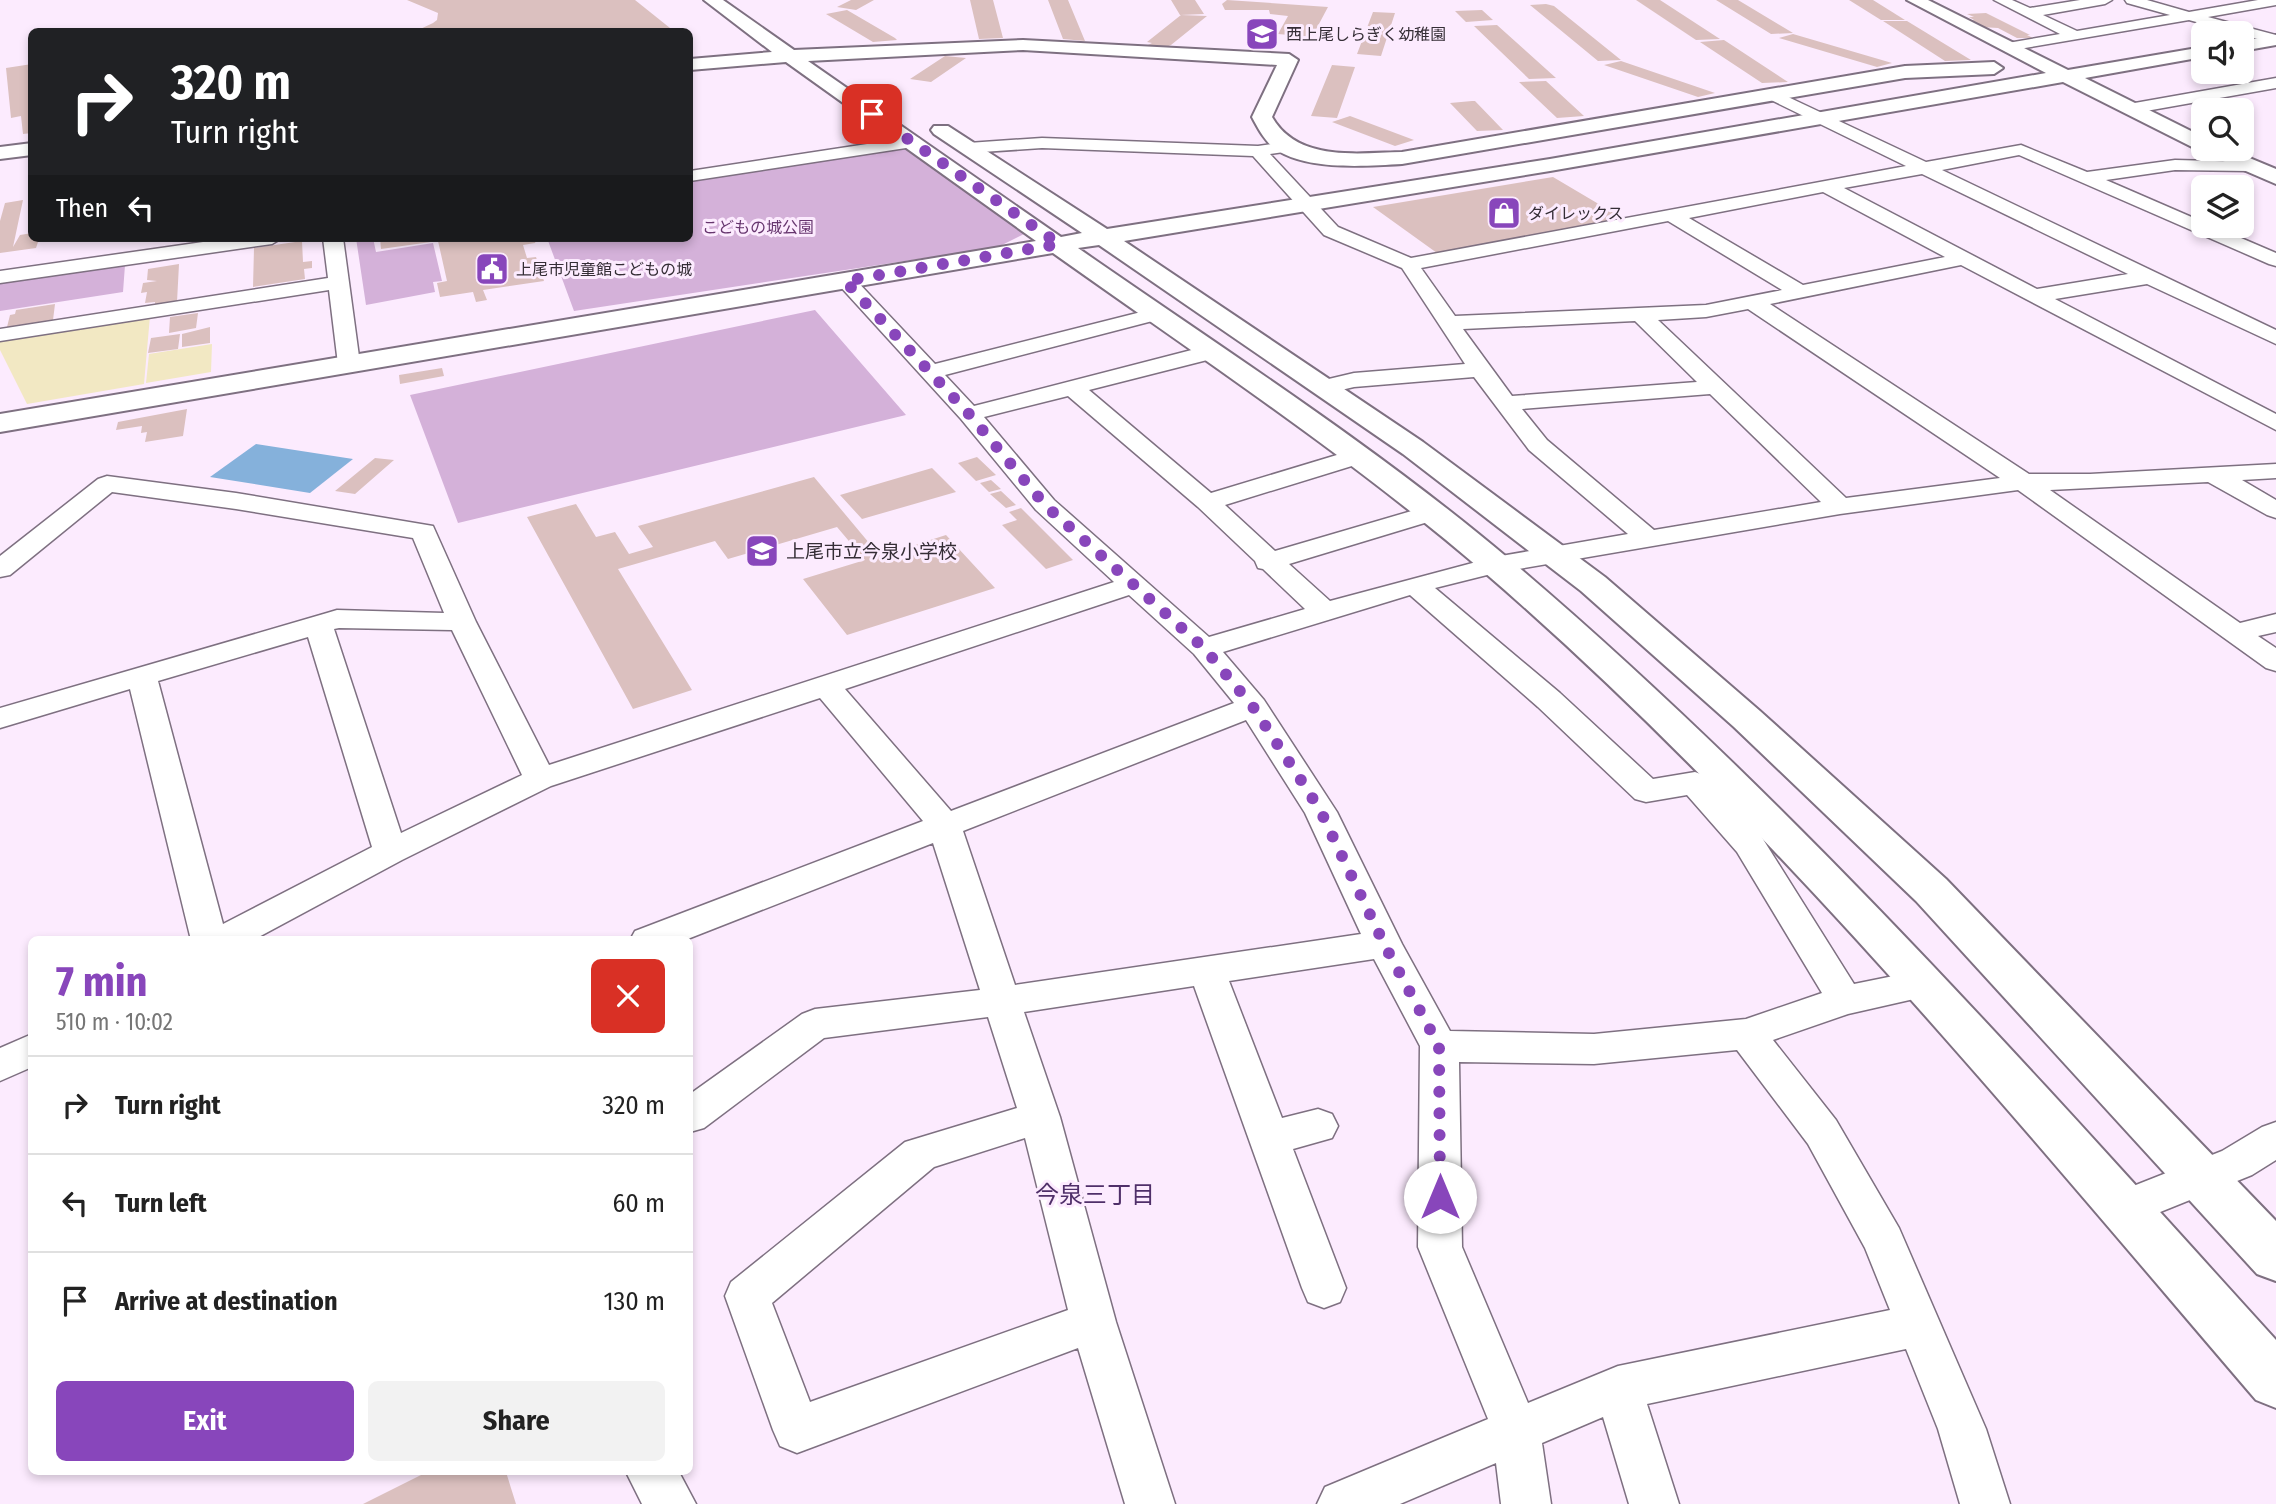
<!DOCTYPE html>
<meta charset="utf-8">
<style>
:root{--surface:#fff;--page:#f2f2f2;--text:#222;--muted:#767676;--line:#e0e0e0;--accent:#8846bb}
body{margin:0;font-family:"Fira Sans Condensed","Noto Sans JP",sans-serif;background:var(--page);color:var(--text);height:100vh;display:flex;flex-direction:column;font-size:26px;white-space:nowrap}
*{box-sizing:border-box;margin:0}
p{font-size:23px;color:var(--muted)}
.icon{flex:none;width:38px;height:38px;fill:none;stroke:currentColor;stroke-width:2;stroke-linecap:round;stroke-linejoin:round}
.map{position:relative;flex:1;overflow:hidden}
.drawer{position:absolute;left:28px;top:936px;width:665px;height:539px;display:flex;flex-direction:column;background:var(--surface);border-radius:10px;box-shadow:0 4px 10px #0003}
.drawer>*{flex:none}
.banner{position:absolute;left:28px;top:28px;width:665px;height:214px;border-radius:10px;box-shadow:0 4px 10px #0003;background:#202124;color:#fff;overflow:hidden}
.controls{position:absolute;left:2191px;top:21px;display:grid;gap:14px}
.controls a{display:grid;place-items:center;width:63px;height:63px;border-radius:10px;background:var(--surface);box-shadow:0 4px 10px #0003;font-size:35px}
.pin{position:absolute;display:grid;place-items:center;width:60px;height:60px;color:#fff;margin:-30px;border-radius:14px;box-shadow:0 4px 10px #0006}
.me{position:absolute;width:77px;margin:-38px;rotate:0deg;stroke-linejoin:round;filter:drop-shadow(0 0 5px #0008)}
.turn{display:flex;align-items:center;gap:24px;height:147px;padding:0 28px;font-size:32px}
.turn .icon{width:91px;height:91px;stroke-width:2.5}
.turn b{display:block;font-size:49px;line-height:60px}
.then{display:flex;align-items:center;height:66px;padding:0 28px;background:#0003;gap:14px;font-size:26px}
.round{display:grid;place-items:center;flex:none;width:74px;height:74px;border-radius:10px;background:var(--page)}
.overview{display:flex;align-items:center;justify-content:space-between;height:119px;padding:0 28px}
h1{font-size:42px;font-weight:700;line-height:52px;color:var(--accent)}
.action{display:flex;gap:14px;margin-top:auto;padding:14px 28px}
.action a{flex:1;height:80px;border-radius:10px;background:var(--accent);color:#fff;font-size:28px;font-weight:700;line-height:80px;text-align:center}
.action a+a{background:var(--page);color:var(--text)}
ul{padding:0;list-style:none}
li{display:flex;align-items:center;gap:21px;height:98px;padding:0 28px;border-top:2px solid var(--line)}
li div{flex:1}
li b{display:block;font-size:26px}
li em{font-style:normal}
.map>svg:first-child{display:block}
.green{fill:#d4b1d9}
.sand{fill:#f2e8c3}
.water{fill:#85b1db}
.building{fill:#dbc0bf}
.lines{fill:none;stroke-linecap:round;stroke-linejoin:round}
.street-casing{stroke:#7e7081;stroke-width:3}
.secondary-casing{stroke:#7e7081;stroke-width:4}
.street{fill:#fff;fill-rule:evenodd}
.secondary{fill:#fff;fill-rule:evenodd}
.route{stroke:#8846bb;stroke-width:12;stroke-dasharray:0 21.6}
.labels{text-anchor:middle;dominant-baseline:central;stroke-width:6;stroke-linejoin:round;paint-order:stroke}
.far-poi-label{font-size:16px;fill:#352e36;stroke:#fcebfe;text-anchor:start}
.far-park-label{font-size:16px;fill:#67366f;stroke:#fcebfe}
.poi-label{font-size:19px;fill:#352e36;stroke:#fcebfe;text-anchor:start}
.near-neighbourhood-label{font-size:24px;fill:#4f2f69;stroke:#fcebfe}
</style>
<div class="map">
<svg width="2276" height="1504" viewBox="0 0 2276 1504">
<rect width="100%" height="100%" fill="#fcebfe"/>
<path class="green" d="M 906,148 L 1024,234 L 998,247 L 574,311 L 547,238 L 690,238 L 690,181 Z
M 356,238 L 373,238 L 376,252 L 433,243 L 442,281 L 433,282 L 435,292 L 366,305 Z
M 125,265 L 123,292 L 0,311 L 0,283 Z
M 815,310 L 906,415 L 458,523 L 410,395 Z"/>
<path class="sand" d="M 150,316 L 144,384 L 27,404 L 0,350 L 0,339 Z
M 212,344 L 211,372 L 146,383 L 149,354 Z"/>
<path class="water" d="M 256,444 L 353,459 L 310,493 L 210,477 Z"/>
<path class="building" d="M 407,0 L 635,0 L 675,32 L 414,32 L 433,23 L 437,20 L 438,13 Z
M 851,0 L 874,0 L 856,10 L 837,7 Z
M 970,0 L 993,0 L 1003,38 L 979,39 Z
M 1048,0 L 1068,0 L 1085,41 L 1063,39 Z
M 1171,0 L 1195,0 L 1204,14 L 1180,15 Z
M 1227,0 L 1328,7 L 1312,37 L 1278,34 L 1288,16 L 1270,14 L 1269,10 L 1225,10 L 1222,4 Z
M 1636,0 L 1660,0 L 1720,39 L 1696,40 Z
M 1716,0 L 1738,0 L 1793,33 L 1771,34 Z
M 1849,0 L 1873,0 L 1905,20 L 1881,20 Z
M 1546,4 L 1554,6 L 1621,60 L 1598,61 L 1530,5 Z
M 847,10 L 895,38 L 897,40 L 873,42 L 826,14 Z
M 1482,10 L 1493,20 L 1466,22 L 1455,11 Z
M 1373,12 L 1395,13 L 1381,56 L 1357,54 Z
M 1986,13 L 2030,35 L 2027,35 L 2033,38 L 2017,38 L 1998,28 L 1981,27 L 1969,20 L 1974,20 L 1969,17 L 1974,17 L 1967,14 Z
M 1181,15 L 1207,16 L 1171,45 L 1166,47 L 1148,45 L 1152,43 L 1147,42 Z
M 1883,21 L 1907,21 L 1971,60 L 1945,61 Z
M 1497,25 L 1556,78 L 1529,79 L 1474,26 Z
M 1793,34 L 1892,63 L 1877,67 L 1779,38 Z
M 1724,40 L 1788,82 L 1762,83 L 1700,42 Z
M 945,56 L 966,58 L 931,82 L 910,79 Z
M 1621,61 L 1715,93 L 1698,97 L 1604,65 Z
M 32,64 L 32,133 L 23,134 L 21,116 L 11,118 L 6,68 Z
M 1332,65 L 1355,67 L 1337,118 L 1311,116 Z
M 1546,81 L 1584,116 L 1557,118 L 1519,82 Z
M 1472,101 L 1475,101 L 1503,130 L 1477,131 L 1450,103 Z
M 1350,116 L 1414,140 L 1395,146 L 1332,122 Z
M 1553,177 L 1624,219 L 1437,253 L 1373,207 Z
M 23,200 L 13,247 L 20,235 L 32,233 L 32,238 L 43,238 L 43,242 L 38,242 L 36,248 L 0,253 L 0,221 L 5,203 Z
M 380,238 L 537,238 L 535,243 L 523,245 L 527,258 L 536,257 L 544,281 L 483,290 L 487,300 L 476,302 L 473,292 L 440,297 L 437,283 L 447,281 L 438,241 L 381,249 Z
M 302,241 L 303,262 L 312,261 L 312,268 L 304,269 L 305,279 L 253,287 L 254,248 Z
M 179,264 L 177,302 L 155,305 L 155,302 L 145,303 L 147,292 L 141,293 L 143,283 L 157,281 L 147,280 L 148,269 Z
M 55,304 L 53,320 L 7,327 L 10,315 L 15,314 L 16,310 Z
M 198,313 L 196,328 L 169,333 L 170,317 Z
M 210,327 L 210,343 L 182,347 L 182,334 Z
M 180,334 L 178,349 L 148,353 L 151,338 Z
M 442,368 L 444,376 L 400,384 L 399,375 Z
M 187,409 L 183,436 L 145,442 L 147,432 L 141,433 L 142,426 L 116,430 L 118,422 Z
M 977,457 L 996,475 L 976,481 L 958,463 Z
M 375,458 L 394,460 L 355,494 L 335,491 Z
M 932,468 L 956,492 L 862,519 L 840,495 Z
M 814,477 L 880,556 L 946,535 L 995,588 L 847,635 L 803,579 L 865,560 L 837,527 L 728,559 L 715,541 L 618,569 L 692,690 L 633,709 L 527,517 L 576,504 L 596,537 L 615,532 L 629,554 L 653,547 L 638,526 Z
M 991,480 L 1001,489 L 989,492 L 980,483 Z
M 1001,491 L 1016,505 L 1006,508 L 990,494 Z
M 1021,508 L 1073,560 L 1046,569 L 1002,525 L 1017,520 L 1009,512 Z
M 427,1472 L 506,1472 L 516,1504 L 363,1504 Z"/>
<g class="lines">
<defs>
<path id="street" d="M 1994,0 L 2012,0 L 2030,8 L 2080,0 L 2112,0 L 2105,4 L 2043,15 L 2077,31 L 2170,15 L 2127,3 L 2125,0 L 2147,0 L 2189,12 L 2258,0 L 2276,0 L 2276,5 L 2208,17 L 2276,35 L 2276,44 L 2189,20 L 2007,51 L 2000,47 L 2002,44 L 2060,34 Z
M 2276,78 L 2276,88 L 2129,114 L 2121,109 L 2129,104 Z
M 1773,90 L 1926,162 L 2021,145 L 2087,172 L 2175,160 L 2255,162 L 2258,166 L 2249,171 L 2175,170 L 2106,180 L 2203,222 L 2203,226 L 2213,226 L 2276,253 L 2276,266 L 2269,264 L 2019,155 L 1942,170 L 2276,330 L 2276,344 L 2147,284 L 2055,299 L 2276,414 L 2276,430 L 1961,265 L 1770,304 L 2029,474 L 2090,474 L 2276,464 L 2276,478 L 2242,480 L 2276,500 L 2276,518 L 2267,515 L 2208,482 L 2050,490 L 2240,623 L 2276,614 L 2276,632 L 2258,636 L 2276,648 L 2276,671 L 2266,668 L 2018,490 L 1840,514 L 1495,573 L 1435,588 L 1560,693 L 1653,779 L 1695,772 L 1706,776 L 1761,836 L 1854,984 L 1923,970 L 1936,974 L 1942,984 L 1936,994 L 1848,1014 L 1773,1040 L 1836,1120 L 1899,1228 L 1986,1429 L 2010,1504 L 1960,1504 L 1938,1429 L 1906,1349 L 1647,1404 L 1679,1504 L 1629,1504 L 1603,1417 L 1542,1443 L 1551,1504 L 1501,1504 L 1496,1463 L 1400,1504 L 1317,1504 L 1325,1487 L 1488,1419 L 1418,1247 L 1420,1046 L 1374,959 L 1229,981 L 1282,1118 L 1318,1109 L 1332,1114 L 1338,1126 L 1332,1138 L 1293,1149 L 1346,1288 L 1340,1302 L 1324,1308 L 1308,1302 L 1302,1288 L 1194,986 L 1024,1012 L 1060,1117 L 1116,1322 L 1175,1504 L 1125,1504 L 1078,1348 L 797,1453 L 780,1446 L 773,1430 L 725,1296 L 731,1282 L 905,1142 L 1017,1108 L 988,1017 L 824,1038 L 704,1128 L 690,1132 L 690,1094 L 802,1014 L 815,1009 L 980,990 L 933,843 L 685,940 L 630,940 L 635,931 L 923,821 L 820,698 L 551,786 L 402,860 L 253,940 L 191,940 L 130,689 L 0,728 L 0,708 L 327,613 L 337,610 L 444,613 L 413,538 L 236,509 L 112,492 L 10,575 L 0,577 L 0,556 L 98,479 L 107,476 L 236,493 L 433,526 L 476,622 L 549,765 L 1114,582 L 1036,510 L 961,419 L 838,284 L 835,280 L 838,276 L 852,276 L 935,364 L 1157,308 L 1164,310 L 1168,314 L 1164,318 L 945,375 L 974,406 L 1211,345 L 1219,347 L 1222,352 L 1219,357 L 1089,390 L 1211,493 L 1350,451 L 1359,449 L 1368,451 L 1371,456 L 1368,461 L 1225,505 L 1275,551 L 1432,505 L 1441,508 L 1445,513 L 1441,518 L 1289,564 L 1330,601 L 1495,557 L 1628,534 L 1529,450 L 1474,377 L 1354,387 L 1324,394 L 1316,392 L 1313,387 L 1316,382 L 1354,373 L 1465,364 L 1402,268 L 1324,235 L 1253,156 L 1042,148 L 968,153 L 959,148 L 968,143 L 1042,138 L 1258,146 L 1278,143 L 1287,148 L 1284,152 L 1270,154 L 1338,227 L 1411,258 L 1906,166 L 1767,98 L 1765,95 L 1767,92 ZM 1922,174 L 2128,274 L 2037,289 L 1844,188 ZM 1823,192 L 1945,257 L 1803,285 L 1689,218 ZM 1668,221 L 1782,290 L 1706,305 L 1455,316 L 1421,268 ZM 1748,309 L 2000,478 L 1846,498 L 1658,320 L 1706,317 ZM 1635,321 L 1697,382 L 1512,396 L 1463,329 ZM 1710,394 L 1821,502 L 1654,530 L 1547,440 L 1522,409 ZM 1068,396 L 1198,507 L 1255,561 L 1258,568 L 1263,569 L 1305,609 L 1209,637 L 1054,500 L 984,417 ZM 1129,595 L 1194,654 L 1234,703 L 951,811 L 845,689 ZM 1410,595 L 1538,707 L 1635,799 L 1646,802 L 1687,795 L 1737,852 L 1822,993 L 1746,1019 L 1594,1034 L 1450,1031 L 1402,944 L 1337,812 L 1264,700 L 1223,652 ZM 339,628 L 452,630 L 522,775 L 401,833 L 334,629 ZM 308,637 L 372,847 L 223,924 L 158,681 ZM 1246,720 L 1305,813 L 1361,934 L 1015,985 L 963,831 ZM 1737,1050 L 1808,1144 L 1865,1248 L 1890,1310 L 1618,1366 L 1528,1403 L 1462,1247 L 1459,1062 L 1594,1064 ZM 1025,1138 L 1068,1310 L 810,1402 L 772,1303 L 934,1167 Z
M 913,137 L 919,138 L 921,142 L 919,146 L 690,181 L 690,171 Z
M 231,238 L 282,238 L 272,244 L 0,283 L 0,271 Z
M 323,238 L 343,238 L 360,364 L 357,369 L 341,369 L 338,364 L 329,290 L 0,341 L 0,329 L 328,278 Z
M 32,1034 L 32,1067 L 0,1081 L 0,1048 Z
M 2276,1122 L 2276,1160 L 2252,1175 L 2123,1227 L 2108,1222 L 2102,1209 L 2108,1196 L 2222,1151 L 2262,1127 Z
M 626,1472 L 679,1472 L 696,1504 L 642,1504 Z"/>
<path id="secondary" d="M 704,0 L 723,0 L 794,50 L 1023,40 L 1289,54 L 1298,60 L 1272,117 C 1298,162 1357,153 1402,152 L 1905,66 L 1994,62 L 2003,68 L 1994,74 L 1905,78 L 1402,164 C 1365,166 1305,171 1274,148 C 1264,140 1258,128 1252,117 L 1277,65 L 1023,50 L 808,61 L 1061,237 L 1082,233 L 934,134 L 931,130 L 934,126 L 948,126 L 1107,229 L 1550,159 L 2046,73 L 1907,0 L 1928,0 L 2068,70 L 2203,47 L 2203,57 L 2085,78 L 2203,137 L 2203,149 L 2228,149 L 2276,169 L 2276,184 L 2204,153 L 2063,82 L 1550,171 L 1124,241 L 1423,442 L 1605,577 L 1760,711 L 1946,879 L 2276,1221 L 2276,1281 L 2257,1274 L 1916,901 L 1734,727 L 1581,591 L 1403,454 L 1099,245 L 1078,248 C 1223,349 1374,445 1509,559 C 1788,795 2031,1070 2276,1340 L 2276,1408 L 2256,1400 C 2011,1114 1770,819 1484,572 C 1349,456 1198,356 1053,253 L 0,432 L 0,414 L 1036,241 L 786,62 L 690,70 L 690,59 L 772,52 Z
M 2276,35 L 2276,45 L 2242,51 L 2242,41 Z
M 32,143 L 32,155 L 0,159 L 0,147 Z"/>
</defs>
<use href="#street" class="street-casing"/>
<use href="#secondary" class="secondary-casing"/>
<use href="#street" class="street"/>
<use href="#secondary" class="secondary"/>
</g>
<g class="lines">
<path class="route" d="M 872,114 L 1059,244 L 845,281 L 969,414 L 1045,505 L 1204,648 L 1253,707 L 1308,791 L 1321,812 L 1384,944 L 1439,1046 L 1440,1197"/>
</g>
<defs>
<symbol id="school-square" viewBox="-11 -11 22 22"><rect x="-9" y="-9" width="18" height="18" rx="4" fill="#8846bb" stroke="#fcebfe"/><path d="M0-5L7-2L0 1L-7-2ZM-4 1L0 2.5L4 1V4Q0 6-4 4Z" fill="#fff"/></symbol>
<symbol id="shop-square" viewBox="-11 -11 22 22"><rect x="-9" y="-9" width="18" height="18" rx="4" fill="#8846bb" stroke="#fcebfe"/><path d="M-5-2.5h2.3a2.7 3.5 0 0 1 5.4 0H5L5.5 6h-11ZM-1.5-2.5h3a1.5 2.3 0 0 0-3 0Z" fill="#fff"/></symbol>
<symbol id="civic-square" viewBox="-11 -11 22 22"><rect x="-9" y="-9" width="18" height="18" rx="4" fill="#8846bb" stroke="#fcebfe"/><path d="M-.6-6.5H3V-4.5H.6V-3L4-1V1h2V6H-6V1h2V-1L-.6-3ZM-1.2 2.5V6h2.4V2.5Z" fill="#fff"/></symbol>
</defs>
<g fill-rule="evenodd">
<use href="#school-square" x="1243" y="15" width="38" height="38"/>
<use href="#shop-square" x="1485" y="194" width="38" height="38"/>
<use href="#civic-square" x="473" y="250" width="38" height="38"/>
<use href="#school-square" x="743" y="532" width="38" height="38"/>
</g>
<g class="labels">
<g class="far-poi-label">
<text x="1286" y="34">西上尾しらぎく幼稚園</text>
<text x="1528" y="213">ダイレックス</text>
<text x="516" y="269">上尾市児童館こどもの城</text>
</g>
<g class="far-park-label">
<text x="758" y="227">こどもの城公園</text>
</g>
<g class="poi-label">
<text x="786" y="551">上尾市立今泉小学校</text>
</g>
<g class="near-neighbourhood-label">
<text x="1095" y="1195">今泉三丁目</text>
</g>
</g>
</svg>
<div class="controls">
<a><svg class="icon" aria-label="sound" viewBox="0 0 24 24"><path d="M4 9h4l5-4v14l-5-4H4zM17 9q2 3 0 6"/></svg></a>
<a><svg class="icon" aria-label="search" viewBox="0 0 24 24"><circle cx="10" cy="10" r="6"/><path d="M15 15l6 6"/></svg></a>
<a><svg class="icon" aria-label="layers" viewBox="0 0 24 24"><path d="M12 4l9 5-9 5-9-5zM3 14l9 5 9-5"/></svg></a>
</div>
<div class="pin" style="left:872px;top:114px;background:#d93025"><svg class="icon" aria-label="arrive" viewBox="0 0 24 24"><path d="M6 21V4h12l-3 4 3 4H6"/></svg></div>
<svg class="me" style="left:1440px;top:1197px" viewBox="-20 -20 40 40"><circle r="19" fill="#fff"/><path d="M0-13L10 11 0 6-10 11z" fill="#8846bb"/></svg>
<div class="banner">
<div class="turn"><svg class="icon" aria-label="right" viewBox="0 0 24 24"><path d="M7 20v-9h11M14 6l5 5-5 5"/></svg><div><b>320 m</b>Turn right</div></div>
<div class="then">Then<svg class="icon" aria-label="left" viewBox="0 0 24 24"><path d="M17 20v-9H6M10 6l-5 5 5 5"/></svg></div>
</div>
<section class="drawer">
<div class="overview"><div><h1>7 min</h1><p>510 m · 10:02</p></div><a class="round" style="background:#d93025;color:#fff"><svg class="icon" aria-label="close" viewBox="0 0 24 24"><path d="M6 6l12 12M18 6L6 18"/></svg></a></div>
<ul>
<li><svg class="icon" aria-label="right" viewBox="0 0 24 24"><path d="M7 20v-9h11M14 6l5 5-5 5"/></svg><div><b>Turn right</b></div><em>320 m</em></li>
<li><svg class="icon" aria-label="left" viewBox="0 0 24 24"><path d="M17 20v-9H6M10 6l-5 5 5 5"/></svg><div><b>Turn left</b></div><em>60 m</em></li>
<li><svg class="icon" aria-label="arrive" viewBox="0 0 24 24"><path d="M6 21V4h12l-3 4 3 4H6"/></svg><div><b>Arrive at destination</b></div><em>130 m</em></li>
</ul>
<div class="action"><a>Exit</a><a>Share</a></div>
</section>
</div>
